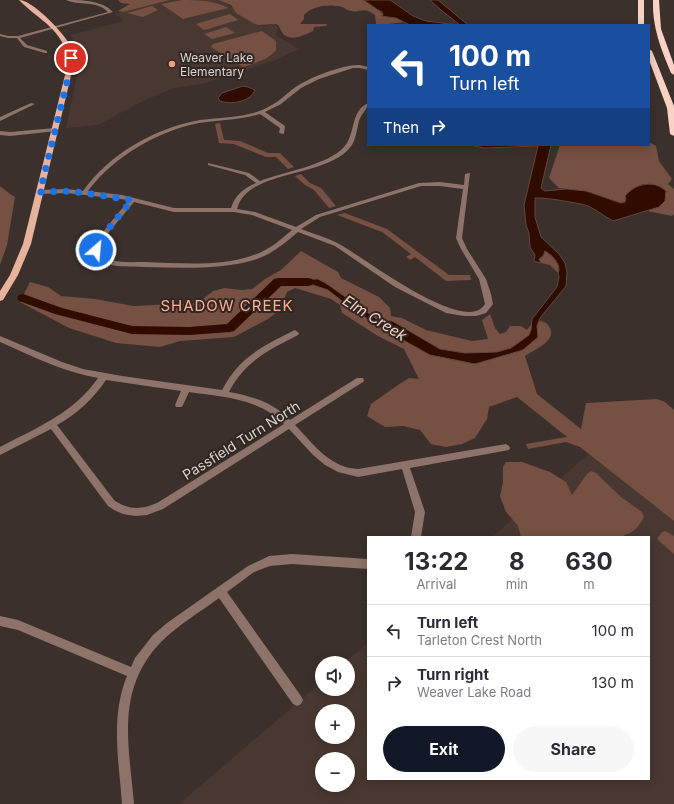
<!DOCTYPE html>
<meta charset="utf-8">
<style>
:root{--surface:#fff;--page:#f7f7f7;--text:#2b2b33;--muted:#7c7c81;--line:#e1e1e2;--accent:#111827}
body{margin:0;font-family:Inter,sans-serif;background:var(--page);color:var(--text);height:100vh;display:flex;flex-direction:column;font-size:15px;white-space:nowrap}
*{box-sizing:border-box;margin:0}
p{font-size:13px;color:var(--muted)}
.icon{flex:none;width:22px;height:22px;fill:none;stroke:currentColor;stroke-width:2;stroke-linecap:round;stroke-linejoin:round}
.map{position:relative;flex:1;overflow:hidden}
.details{position:absolute;left:367px;top:536px;width:283px;height:244px;display:flex;flex-direction:column;background:var(--surface);border-radius:0px;box-shadow:0 2px 10px #0003}
.details>*{flex:none}
.hud{position:absolute;left:367px;top:24px;width:283px;height:122px;border-radius:0px;box-shadow:0 2px 10px #0003;background:#1a4fa0;color:#fff;overflow:hidden}
.controls{position:absolute;left:315px;top:656px;display:grid;gap:8px}
.controls a{display:grid;place-items:center;width:40px;height:40px;border-radius:50%;background:var(--surface);box-shadow:0 2px 10px #0003;font-size:20px}
.pin{position:absolute;display:grid;place-items:center;width:34px;height:34px;color:#fff;margin:-17px;border:2px solid #fff;border-radius:50%;box-shadow:0 1px 4px #0007}
.me{position:absolute;width:44px;margin:-22px;rotate:27deg;stroke-linejoin:round;filter:drop-shadow(0 0 3px #0008)}
.turn{display:flex;align-items:center;gap:14px;height:84px;padding:0 16px;font-size:18px}
.turn .icon{width:52px;height:52px;stroke-width:2.5}
.turn b{display:block;font-size:28px;line-height:34px}
.then{display:flex;align-items:center;height:38px;padding:0 16px;background:#0003;gap:8px;font-size:15px}
.eta{display:flex;justify-content:space-evenly;align-items:center;height:68px;text-align:center}
.eta b{font-size:24px;font-weight:700;line-height:28px}
.cta{display:flex;gap:8px;margin-top:auto;padding:8px 16px}
.cta a{flex:1;height:46px;border-radius:24px;background:var(--accent);color:#fff;font-size:16px;font-weight:700;line-height:46px;text-align:center}
.cta a+a{background:var(--page);color:var(--text)}
ul{padding:0;list-style:none}
li{display:flex;align-items:center;gap:12px;height:52px;padding:0 16px;border-top:1px solid var(--line)}
li div{flex:1}
li b{display:block;font-size:15px}
li em{font-style:normal}
.map>svg:first-child{display:block}
.built{fill:#493831;fill-rule:evenodd}
.green{fill:#765042}
.water{fill:#2f0b00;stroke:#63473f}
.lines{fill:none;stroke-linecap:round;stroke-linejoin:round}
.river{fill:#2f0b00;fill-rule:evenodd}
.minor{fill:#8d7369;fill-rule:evenodd}
.major{fill:#e7b29e;fill-rule:evenodd}
.highway{fill:#f9d2c3;fill-rule:evenodd}
.route{stroke:#1a73e8;stroke-width:7;stroke-dasharray:0 12.6}
.poi-dot{fill:#f2a081;stroke:#312622;stroke-width:1.5}
.labels{text-anchor:middle;dominant-baseline:central;stroke-width:4;stroke-linejoin:round;paint-order:stroke}
.far-poi-label{font-size:12px;fill:#dcd4d2;stroke:#312622;text-anchor:start}
.street-label{font-size:14px;fill:#dcd4d2;stroke:#312622}
.neighbourhood-label{font-size:15px;letter-spacing:1px;fill:#fdaf92;stroke:#312622}
.water-label{font-size:15px;font-style:italic;fill:#f4d0c3;stroke:#312622}
</style>
<div class="map">
<svg width="674" height="804" viewBox="0 0 674 804">
<rect width="100%" height="100%" fill="#3b302c"/>
<path class="built" d="M 170,0 L 220,0 L 263,26 L 274,24 L 278,27 L 276,35 L 299,49 L 273,61 L 206,83 L 174,88 L 143,101 L 98,125 L 66,128 L 79,66 L 79,54 L 71,35 L 124,21 L 115,14 Z
M 589,454 L 674,521 L 674,804 L 179,804 L 322,682 L 322,689 L 348,689 L 348,663 L 344,663 L 368,643 L 368,779 L 649,779 L 649,537 L 492,537 ZM 322,711 L 348,711 L 348,737 L 322,737 ZM 322,759 L 348,759 L 348,785 L 322,785 Z"/>
<path class="green" d="M 118,0 L 170,0 L 123,12 L 118,11 L 130,4 L 121,3 Z
M 182,0 C 197,0 214,0 228,8 L 183,19 L 161,4 Z
M 218,0 L 363,0 L 372,4 L 385,17 L 396,18 L 406,22 L 379,25 L 376,24 L 375,15 C 363,6 361,13 351,11 C 348,11 345,8 342,7 C 329,4 314,5 304,15 L 304,19 L 300,24 L 327,24 L 326,26 L 314,27 L 313,31 C 305,35 291,42 283,34 C 281,31 280,28 278,25 L 276,24 L 258,25 L 253,23 L 236,13 L 231,5 Z
M 152,6 L 158,10 L 143,17 L 127,13 Z
M 230,14 L 238,20 L 204,30 L 196,24 Z
M 226,27 L 235,33 L 212,39 L 204,34 Z
M 262,31 L 276,41 L 276,50 C 268,60 255,63 243,67 L 211,47 L 213,44 Z
M 220,123 L 224,140 L 240,141 L 268,153 L 280,153 L 294,167 L 288,169 L 276,157 L 266,157 L 234,144 L 219,143 L 215,124 Z
M 649,142 L 656,146 L 659,161 L 672,179 L 668,184 L 674,189 L 674,214 L 672,216 L 647,211 L 659,207 L 665,201 L 661,187 C 647,181 635,184 625,196 L 625,202 L 621,203 L 586,191 L 559,188 L 549,178 L 560,145 L 649,145 Z
M 301,174 L 310,183 L 321,188 L 336,206 L 329,208 L 314,190 L 305,185 L 295,176 Z
M 0,186 L 10,194 L 15,197 L 7,245 L 0,265 Z
M 345,213 L 387,229 L 449,275 L 470,275 L 471,280 L 446,281 L 415,257 L 410,260 L 406,257 L 411,254 L 382,232 L 337,215 Z
M 301,251 L 338,272 L 341,278 L 379,297 L 390,308 L 391,316 L 402,318 L 426,330 L 472,341 L 488,339 L 482,320 L 490,314 L 495,328 L 500,334 L 506,332 L 510,326 L 521,326 L 527,330 L 533,322 C 539,321 544,320 548,325 C 560,340 535,349 525,356 L 537,394 L 581,429 L 586,403 L 657,399 L 665,402 L 674,410 L 674,521 L 580,447 L 566,442 L 528,449 L 526,444 L 567,437 L 517,397 L 489,407 L 487,419 L 475,438 L 462,444 L 446,447 L 431,444 L 420,430 L 403,426 L 385,427 L 367,416 L 371,404 L 398,385 L 409,378 L 419,379 L 404,349 L 378,336 L 342,313 L 340,305 L 331,299 L 295,288 L 287,292 L 280,310 L 268,319 L 234,337 L 180,341 L 160,347 L 116,343 L 69,328 L 20,302 L 30,282 L 48,287 L 61,296 L 95,299 L 133,306 L 198,303 L 213,291 L 224,288 L 242,290 L 252,289 L 265,279 L 281,270 Z
M 545,251 C 552,255 555,260 559,266 L 558,273 L 550,265 L 541,263 L 539,259 L 543,256 Z
M 506,462 L 522,462 L 550,472 L 566,482 L 572,495 L 587,474 L 591,471 L 596,473 L 621,497 L 642,512 L 644,517 C 640,525 634,533 624,535 L 625,537 L 521,537 L 518,526 L 506,512 L 500,496 L 503,482 L 503,467 Z
M 665,531 L 674,536 L 674,554 L 657,539 L 662,532 Z"/>
<path class="water" d="M 363,0 L 390,0 L 413,16 L 426,21 L 458,25 L 410,25 L 396,18 L 381,16 L 383,15 L 382,12 C 375,9 371,4 363,0 Z
M 430,0 L 438,0 L 468,25 L 460,25 L 441,10 Z
M 243,86 L 248,87 L 255,90 C 250,102 231,105 220,101 L 218,98 L 222,93 Z
M 471,145 L 551,145 L 541,188 L 545,191 L 566,189 L 586,191 L 621,203 L 625,202 L 626,199 L 625,196 C 635,184 653,179 666,191 L 665,201 L 659,207 L 613,221 C 604,216 597,210 588,206 C 580,203 542,197 535,198 L 535,217 L 541,237 L 559,254 L 565,263 L 567,272 L 566,286 L 540,318 L 537,326 L 538,337 L 523,350 L 475,364 L 430,355 L 378,326 L 347,305 L 328,290 L 310,284 L 291,283 L 290,280 L 318,279 L 327,284 L 378,320 L 392,321 L 440,349 L 465,353 L 497,352 L 511,348 L 529,335 L 531,330 L 532,319 L 557,287 L 559,277 L 558,273 L 559,270 C 559,262 552,255 545,251 L 543,256 L 539,259 L 541,263 L 534,261 L 535,255 L 530,247 L 529,233 L 526,225 L 524,205 L 538,146 L 484,148 Z"/>
<g class="lines">
<path class="river" d="M 278,278 L 308,278 L 312,279 L 314,282 L 312,285 L 308,286 L 281,286 L 234,331 L 230,332 L 189,335 L 132,334 L 55,314 L 19,301 L 17,298 L 19,295 L 23,294 L 62,308 L 132,326 L 189,327 L 227,324 L 274,279 Z"/>
<path class="minor" d="M 66,0 C 81,0 102,0 113,12 L 20,38 L 27,45 L 47,51 L 47,53 L 45,53 L 24,47 L 17,38 L 8,38 L 0,36 L 0,34 L 8,36 L 18,36 L 108,12 C 97,0 79,6 66,0 Z
M 360,65 L 368,67 L 368,70 L 360,68 L 353,68 L 319,79 L 301,88 L 281,104 L 265,112 L 285,126 L 284,134 L 279,133 L 280,128 L 260,114 C 240,120 220,120 199,123 C 158,131 113,157 88,191 L 122,195 L 174,208 L 231,208 C 235,195 244,188 256,183 L 245,175 L 208,165 L 208,163 L 249,173 L 260,181 C 283,172 328,165 344,147 C 356,134 350,111 368,103 C 368,109 361,114 359,121 C 357,129 356,138 352,145 C 329,179 247,168 237,209 L 255,212 L 296,227 L 316,215 L 419,183 L 440,182 L 464,185 L 465,174 L 470,173 L 462,238 L 467,249 L 486,279 L 491,294 L 493,304 L 486,313 L 476,316 L 464,316 L 446,313 L 395,287 L 335,246 L 298,232 C 284,244 272,254 254,260 C 219,270 181,268 145,267 C 131,266 115,268 103,262 C 95,258 93,252 93,244 L 129,200 L 67,193 L 40,194 L 37,192 L 40,190 L 67,189 L 83,191 C 109,154 155,128 200,120 C 221,117 242,118 262,110 C 279,103 284,95 297,86 C 311,77 344,64 360,65 ZM 421,186 L 440,186 L 463,189 L 456,238 L 461,249 L 479,279 L 485,304 C 483,307 480,310 476,311 C 446,320 368,261 341,245 C 329,238 314,234 301,229 L 320,217 ZM 134,202 L 174,212 L 234,212 L 252,215 L 292,230 C 279,241 268,251 251,256 C 218,267 179,263 144,262 C 134,262 121,263 111,260 C 107,259 104,257 101,253 L 99,244 Z
M 31,103 L 35,104 L 0,121 L 0,117 Z
M 55,128 L 57,129 L 57,131 L 10,136 L 0,135 L 0,131 L 10,132 Z
M 295,330 L 299,333 L 298,335 C 269,350 245,361 229,392 C 252,396 274,403 290,420 L 357,378 L 363,378 L 364,380 L 363,382 L 295,425 C 310,440 322,458 343,466 C 347,468 353,468 358,469 L 506,444 L 509,446 L 510,448 L 509,450 L 410,468 L 425,512 L 421,537 L 411,537 L 415,512 L 402,469 L 358,477 L 338,472 L 325,465 L 313,455 L 289,429 L 163,509 L 147,515 L 135,516 L 123,514 L 114,510 L 108,506 L 51,429 L 0,455 L 0,447 C 36,428 74,413 98,378 C 63,372 32,356 0,342 L 0,336 L 62,362 L 83,369 L 122,376 L 222,390 C 235,365 251,353 275,340 C 282,337 288,333 295,330 ZM 106,380 L 181,391 L 175,405 L 176,407 L 182,407 L 189,392 C 222,397 259,398 284,424 L 157,503 C 141,510 128,510 114,500 L 57,425 C 77,414 93,399 106,380 Z
M 292,554 L 368,559 L 368,569 L 292,564 L 270,566 L 254,572 L 227,592 L 301,696 L 303,700 L 301,704 L 297,706 L 293,704 L 219,598 C 200,612 178,625 161,642 C 115,690 129,745 134,804 L 122,804 C 119,761 110,717 127,676 L 18,630 L 0,626 L 0,616 L 18,620 L 131,667 L 135,658 L 153,635 L 167,623 L 248,566 L 269,556 Z"/>
<path class="major" d="M 19,0 C 32,0 61,30 68,42 C 72,48 73,55 74,63 L 31,244 L 18,275 L 3,300 L 0,301 L 0,291 L 10,275 L 23,244 L 68,63 C 65,29 39,21 19,0 Z"/>
<path class="highway" d="M 638,0 L 644,0 L 644,25 L 638,25 Z
M 653,0 L 659,0 L 661,29 L 674,65 L 674,75 L 671,73 C 661,49 652,27 653,0 Z
M 649,49 L 652,51 L 674,106 L 674,136 L 670,134 L 667,108 L 649,60 Z"/>
</g>
<g class="lines">
<path class="route" d="M 71,58 L 70,70 L 40,192 L 70,191 L 132,200 L 100,239 L 96,250"/>
</g>
<circle class="poi-dot" cx="172" cy="64" r="4"/>
<g class="labels">
<g class="far-poi-label">
<text x="180" y="57">Weaver Lake<tspan x="180" dy="14">Elementary</tspan></text>
</g>
<g class="street-label">
<text transform="translate(241 440) rotate(-32)">Passfield Turn North</text>
</g>
<g class="neighbourhood-label">
<text x="227" y="305">SHADOW CREEK</text>
</g>
<g class="water-label">
<text transform="translate(375 318) rotate(32)">Elm Creek</text>
</g>
</g>
</svg>
<div class="controls">
<a><svg class="icon" aria-label="sound" viewBox="0 0 24 24"><path d="M4 9h4l5-4v14l-5-4H4zM17 9q2 3 0 6"/></svg></a>
<a>+</a>
<a>−</a>
</div>
<div class="pin" style="left:71px;top:58px;background:#d93025"><svg class="icon" aria-label="arrive" viewBox="0 0 24 24"><path d="M6 21V4h12l-3 4 3 4H6"/></svg></div>
<svg class="me" style="left:96px;top:250px" viewBox="-20 -20 40 40"><circle r="17" fill="#1a73e8" stroke="#fff" stroke-width="3"/><path d="M0-11L8 9 0 5-8 9z" fill="#fff"/></svg>
<div class="hud">
<div class="turn"><svg class="icon" aria-label="left" viewBox="0 0 24 24"><path d="M17 20v-9H6M10 6l-5 5 5 5"/></svg><div><b>100 m</b>Turn left</div></div>
<div class="then">Then<svg class="icon" aria-label="right" viewBox="0 0 24 24"><path d="M7 20v-9h11M14 6l5 5-5 5"/></svg></div>
</div>
<section class="details">
<div class="eta">
<div><b>13:22</b><p>Arrival</p></div>
<div><b>8</b><p>min</p></div>
<div><b>630</b><p>m</p></div>
</div>
<ul>
<li><svg class="icon" aria-label="left" viewBox="0 0 24 24"><path d="M17 20v-9H6M10 6l-5 5 5 5"/></svg><div><b>Turn left</b><p>Tarleton Crest North</p></div><em>100 m</em></li>
<li><svg class="icon" aria-label="right" viewBox="0 0 24 24"><path d="M7 20v-9h11M14 6l5 5-5 5"/></svg><div><b>Turn right</b><p>Weaver Lake Road</p></div><em>130 m</em></li>
</ul>
<div class="cta"><a>Exit</a><a>Share</a></div>
</section>
</div>
